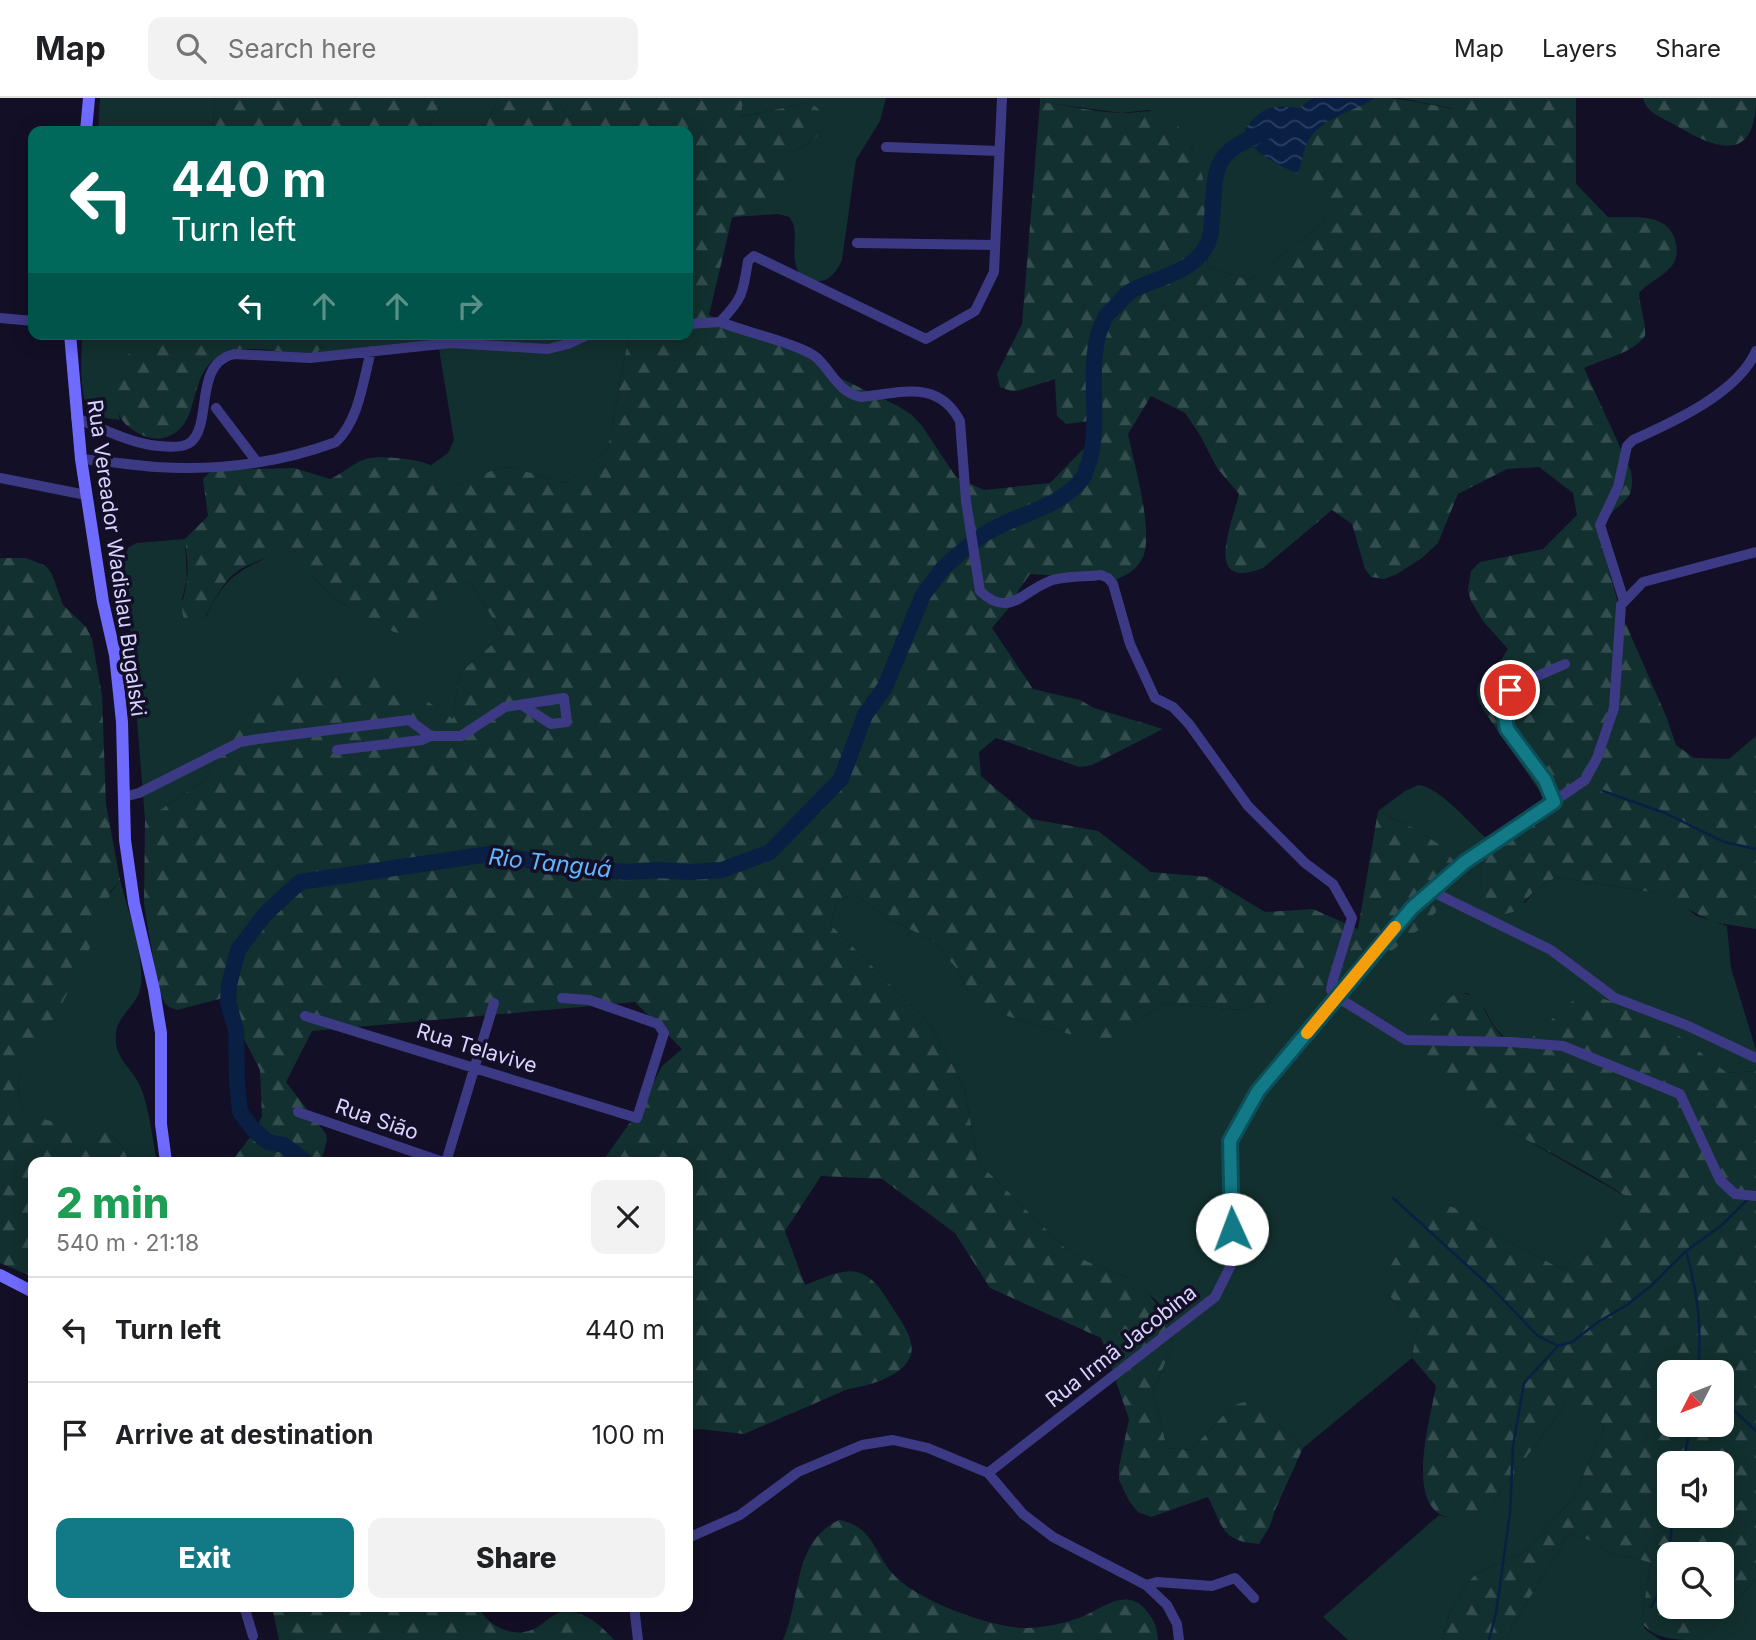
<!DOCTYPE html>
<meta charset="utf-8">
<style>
:root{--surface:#fff;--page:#f2f2f2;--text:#202124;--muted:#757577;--line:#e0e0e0;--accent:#127987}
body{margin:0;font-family:Inter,sans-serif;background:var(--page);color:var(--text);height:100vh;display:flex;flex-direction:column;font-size:26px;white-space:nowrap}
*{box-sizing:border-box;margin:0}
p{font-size:23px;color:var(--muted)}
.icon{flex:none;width:38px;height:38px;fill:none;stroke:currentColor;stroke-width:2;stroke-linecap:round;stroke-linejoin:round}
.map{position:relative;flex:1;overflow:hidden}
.sheet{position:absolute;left:28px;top:1059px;width:665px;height:455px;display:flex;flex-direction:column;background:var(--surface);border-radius:14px;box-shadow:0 4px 18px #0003}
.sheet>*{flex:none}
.guide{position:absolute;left:28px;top:28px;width:665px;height:214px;border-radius:14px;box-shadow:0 4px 18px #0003;background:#00695c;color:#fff;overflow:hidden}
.needle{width:46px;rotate:228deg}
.controls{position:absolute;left:1657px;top:1262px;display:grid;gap:14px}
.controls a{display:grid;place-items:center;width:77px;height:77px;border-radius:14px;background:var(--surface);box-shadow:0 4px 18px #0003;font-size:35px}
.pin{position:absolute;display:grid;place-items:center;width:60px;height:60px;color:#fff;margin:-30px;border:4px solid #fff;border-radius:50%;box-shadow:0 2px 7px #0007}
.me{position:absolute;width:77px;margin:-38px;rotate:358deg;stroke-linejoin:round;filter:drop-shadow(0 0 5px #0008)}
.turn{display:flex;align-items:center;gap:24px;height:147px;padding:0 28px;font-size:32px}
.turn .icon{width:91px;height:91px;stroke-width:2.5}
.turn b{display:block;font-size:49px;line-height:60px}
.lanes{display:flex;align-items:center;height:66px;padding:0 28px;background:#0003;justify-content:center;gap:35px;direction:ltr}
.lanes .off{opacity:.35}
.round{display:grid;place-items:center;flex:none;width:74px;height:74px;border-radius:14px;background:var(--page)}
.headline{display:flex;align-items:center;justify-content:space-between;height:119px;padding:0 28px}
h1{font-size:42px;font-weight:800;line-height:52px;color:#1e9e55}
.button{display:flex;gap:14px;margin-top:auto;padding:14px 28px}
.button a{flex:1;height:80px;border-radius:14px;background:var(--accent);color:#fff;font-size:28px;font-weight:800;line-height:80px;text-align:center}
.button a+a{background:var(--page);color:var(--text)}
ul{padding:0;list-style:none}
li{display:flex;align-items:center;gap:21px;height:105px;padding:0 28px;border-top:2px solid var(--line)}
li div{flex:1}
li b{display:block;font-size:26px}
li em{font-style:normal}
header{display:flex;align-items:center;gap:42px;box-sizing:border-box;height:98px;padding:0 35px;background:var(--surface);border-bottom:2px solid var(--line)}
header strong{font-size:33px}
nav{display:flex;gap:38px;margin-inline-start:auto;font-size:24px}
.search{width:490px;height:63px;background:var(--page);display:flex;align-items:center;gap:18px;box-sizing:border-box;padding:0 24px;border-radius:14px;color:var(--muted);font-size:26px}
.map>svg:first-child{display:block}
.green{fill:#12302f}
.forest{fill:url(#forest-firs);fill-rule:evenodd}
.water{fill:url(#water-waves)}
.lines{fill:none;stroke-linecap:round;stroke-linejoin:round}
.stream{stroke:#0a1f44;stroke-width:2.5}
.river{stroke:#0a1f44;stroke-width:16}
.minor{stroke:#3d3a85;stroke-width:10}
.secondary{stroke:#6f6bff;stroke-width:12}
.route-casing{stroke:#0c4f58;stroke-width:18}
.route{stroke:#127987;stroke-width:12}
.slow{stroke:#f59e0b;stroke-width:12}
.labels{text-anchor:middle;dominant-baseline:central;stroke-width:7;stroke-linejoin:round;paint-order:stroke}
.street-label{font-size:21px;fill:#d9d4ff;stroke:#130f26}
.water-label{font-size:23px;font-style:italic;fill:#62b6ff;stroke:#130f26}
</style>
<header>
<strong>Map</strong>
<div class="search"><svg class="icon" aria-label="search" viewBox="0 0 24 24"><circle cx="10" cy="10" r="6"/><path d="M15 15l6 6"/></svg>Search here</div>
<nav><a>Map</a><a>Layers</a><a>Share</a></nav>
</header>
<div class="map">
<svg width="1756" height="1542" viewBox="0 0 1756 1542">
<defs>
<pattern id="forest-firs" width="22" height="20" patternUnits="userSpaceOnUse" patternTransform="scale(1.75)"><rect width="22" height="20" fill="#12302f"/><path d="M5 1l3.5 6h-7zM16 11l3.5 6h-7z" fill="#344d4e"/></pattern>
<pattern id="water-waves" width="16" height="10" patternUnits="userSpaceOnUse" patternTransform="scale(1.75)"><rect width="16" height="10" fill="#0a1f44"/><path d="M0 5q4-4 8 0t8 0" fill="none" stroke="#2d3f60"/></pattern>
</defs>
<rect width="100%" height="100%" fill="#130f26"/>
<path class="green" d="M 100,0 L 215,0 L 212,33 L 98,33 Z
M 444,0 L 498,0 L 484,33 L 427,33 Z
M 555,0 L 587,0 L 570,20 Z
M 743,0 L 886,0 L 880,23 L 856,62 L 842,162 C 838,171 830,184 818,183 C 784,181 798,146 794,129 C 794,126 791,122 790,119 L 778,116 L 732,119 L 763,110 L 786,58 L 813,43 L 807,5 L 740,19 Z
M 1040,0 L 1385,0 L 1375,2 L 1307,71 L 1326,123 L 1249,182 L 1207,169 L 1210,117 L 1192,49 L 1149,12 L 1121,15 L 1040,4 Z
M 1400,0 L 1462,0 L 1455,11 Z
M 82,236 L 142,236 C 123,261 111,290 120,322 C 111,321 101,320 93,315 C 77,305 82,255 82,236 Z
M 334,236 L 420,236 L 418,245 L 312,260 Z
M 555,236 L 629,236 L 608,350 L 566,385 L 514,370 L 500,369 L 459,387 L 448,383 L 431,367 L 448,355 L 454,342 L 438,245 L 550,241 Z
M 185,441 L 187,481 L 182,502 L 206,519 C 227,477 235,475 276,455 L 314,480 L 337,502 L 352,511 L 371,520 L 419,533 C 428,522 436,495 447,489 C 453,486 464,486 471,485 L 503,537 L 462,573 L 457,586 L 453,622 L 401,585 L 271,594 L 238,626 L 202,684 L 145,722 L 124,461 L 128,450 L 136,445 Z
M 1418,687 C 1440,689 1468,724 1485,739 L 1480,777 L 1481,787 L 1525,805 L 1535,792 L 1556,779 L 1656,795 L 1676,803 L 1697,818 L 1727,828 L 1731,870 L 1756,952 L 1756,973 L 1727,975 L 1712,965 L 1571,904 L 1517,954 L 1494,928 L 1484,910 L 1468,895 C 1446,896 1434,914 1426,933 L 1495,1024 L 1632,1102 L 1563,1172 L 1480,1128 L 1455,1110 L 1425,1111 L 1391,1167 L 1388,1196 L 1417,1229 L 1412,1260 L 1303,1350 L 1261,1310 L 1232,1308 L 1191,1352 L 1167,1350 L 1153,1293 L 1172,1249 L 1171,1235 L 1164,1215 L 1157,1203 L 1129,1180 L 1088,1164 L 1064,1149 L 978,1064 L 964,988 L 930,927 L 922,918 L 831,827 L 837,802 L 856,797 L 886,819 L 933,843 L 956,870 L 969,893 L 1013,920 L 1076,938 L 1122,936 L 1142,919 L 1165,905 L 1241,912 L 1358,876 L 1416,834 L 1448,755 C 1428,736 1403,725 1378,713 L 1405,693 Z
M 120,782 C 128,812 144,856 141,887 C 138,911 113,916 116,944 C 117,962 135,974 141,990 C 150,1013 152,1040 157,1064 L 129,1064 L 122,1048 L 112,1038 L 35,1022 L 23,1012 L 18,1001 L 19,981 L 50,900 L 111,794 Z
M 1566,1306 L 1590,1306 L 1604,1330 L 1573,1400 L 1526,1453 L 1477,1475 L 1467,1485 L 1450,1514 L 1442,1542 L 1348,1542 L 1323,1519 L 1439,1417 L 1446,1419 L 1489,1409 Z
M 1569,1435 L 1594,1444 L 1611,1456 L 1635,1460 L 1651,1465 L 1641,1524 L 1646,1532 L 1661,1542 L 1507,1542 L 1512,1529 Z
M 1756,1480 L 1756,1542 L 1699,1542 L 1722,1520 Z"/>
<path class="forest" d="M 215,0 L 444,0 L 427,33 L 212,33 Z
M 498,0 L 555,0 L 570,20 L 587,0 L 743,0 L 741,19 L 807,5 C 820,9 824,15 825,29 L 813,43 L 786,58 L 784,95 L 763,110 L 732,120 L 709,217 L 757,240 L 801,251 L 838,279 L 898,308 L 912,317 L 922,328 L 956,379 L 984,392 L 1050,385 L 1094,340 L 1089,323 L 1066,326 L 1057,318 L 1055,281 L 1017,293 L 1011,293 L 1000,289 L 997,276 L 1022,226 L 1040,4 C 1066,7 1093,14 1120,15 C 1135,16 1148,10 1162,16 C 1192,28 1209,91 1210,120 C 1211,136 1207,152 1207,169 L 1249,182 L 1326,123 C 1319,105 1304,75 1304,56 C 1303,29 1362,2 1385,0 C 1403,0 1435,8 1454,11 L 1462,0 L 1576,0 L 1576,86 L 1608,119 C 1633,120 1670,113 1676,146 C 1678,155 1676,165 1669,171 C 1660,180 1648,185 1639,195 C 1640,210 1646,223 1645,238 C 1633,255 1603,261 1584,270 L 1631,373 C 1636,404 1622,401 1607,420 C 1603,425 1601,431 1598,435 L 1621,515 L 1666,618 L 1676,647 L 1694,660 L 1729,661 L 1756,638 L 1756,831 L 1713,824 L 1656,795 L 1556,779 L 1535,792 L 1516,813 L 1505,816 L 1494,810 L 1486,800 L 1481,788 L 1480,777 L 1485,739 L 1535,718 L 1543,698 L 1482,610 C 1470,585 1482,584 1498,566 C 1502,562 1504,556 1508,551 L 1483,523 L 1471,503 L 1468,492 L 1471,473 L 1480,464 L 1543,451 L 1577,417 L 1573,395 L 1539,369 L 1507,371 L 1458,396 L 1438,445 L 1422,460 L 1397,476 L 1384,481 L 1371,479 L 1365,471 L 1352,426 L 1332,412 L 1263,470 C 1202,494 1232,426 1239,396 L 1217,370 L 1200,337 L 1185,315 L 1151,298 L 1128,336 C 1134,365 1154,434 1143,459 C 1137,472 1126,478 1114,482 L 1030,476 L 1018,493 L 1013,505 L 992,530 L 1033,591 L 1080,602 L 1094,610 L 1163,631 L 1092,667 L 1079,669 L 996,640 L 979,654 L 981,678 L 1032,721 L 1098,733 L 1151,774 L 1207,779 L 1265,814 L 1313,811 L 1358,831 L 1378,713 L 1415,731 L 1437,745 L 1448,755 L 1456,767 L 1457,778 L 1452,790 L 1435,815 L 1416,834 L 1368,871 L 1339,883 L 1241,912 L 1165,905 L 1142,919 L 1123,936 L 1111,941 L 1090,941 L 1076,938 L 1013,920 L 987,910 L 969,893 L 956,870 L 933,843 L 886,819 L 856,797 L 837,802 L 831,827 L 922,918 L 930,927 L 964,988 L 978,1064 L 1064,1149 L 1088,1164 L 1129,1180 L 1141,1187 L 1164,1215 L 1171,1235 L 1172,1249 L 1153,1293 L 1167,1350 L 1191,1352 L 1232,1308 L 1247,1303 L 1261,1310 L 1303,1350 L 1275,1412 L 1270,1428 L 1259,1446 C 1221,1443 1224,1430 1208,1399 L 1151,1419 L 1138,1414 L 1129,1403 L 1119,1382 L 1119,1369 L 1129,1321 L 1101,1240 L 990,1190 L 955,1135 L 882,1081 L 821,1078 L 785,1133 L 805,1187 C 819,1182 842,1170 857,1174 C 874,1179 882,1193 891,1207 C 898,1219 908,1231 911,1245 C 918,1275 869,1288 848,1291 L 744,1336 L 699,1331 L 688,1332 L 688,1064 L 602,1064 L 641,1009 L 662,968 L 682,951 L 635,904 L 312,933 L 286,984 L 326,1036 L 327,1042 L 321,1064 L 231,1064 L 255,1033 L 262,1018 L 260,972 L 223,900 L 177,912 C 164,909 162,900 158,889 L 144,806 L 145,722 L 202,684 L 238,626 L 249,613 L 271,594 L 296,579 L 319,575 L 390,581 L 401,585 L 453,621 L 457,586 L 462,573 L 503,537 L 471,485 L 447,489 L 438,499 L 427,523 L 419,533 L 408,537 L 394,534 L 352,511 L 337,502 L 314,480 L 276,456 C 264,461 246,466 235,475 C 217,489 212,514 196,530 L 186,526 C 178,510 185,499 187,482 C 189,469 186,454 185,441 L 208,418 L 203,381 L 212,372 L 294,370 L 330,381 C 342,376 352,366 363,362 C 376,356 420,361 432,368 C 442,375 447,382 458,387 L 500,369 L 514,370 L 566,385 L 608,350 L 629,236 L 688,236 L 688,33 L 484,33 Z
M 1643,0 L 1756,0 C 1756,67 1715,51 1675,27 C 1662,19 1647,16 1643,0 Z
M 142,236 L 334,236 L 312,260 C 291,256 269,250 247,251 C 177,255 210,324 167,339 C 156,343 145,339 136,334 C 97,312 121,263 142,236 Z
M 420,236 L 555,236 L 538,246 L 418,245 Z
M 0,460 L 26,460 L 46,468 L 52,476 L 63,507 L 86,529 L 92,541 L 102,597 L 106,706 L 120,782 L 110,794 L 107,815 L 54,922 L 41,926 L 19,981 L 18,1001 L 23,1012 L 28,1016 L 63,1027 L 105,1034 L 112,1038 L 122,1048 L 129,1064 L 33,1064 L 33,1179 L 0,1165 Z
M 1457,895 C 1481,895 1482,910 1493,927 C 1499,937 1509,945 1517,953 L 1571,904 L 1590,897 L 1641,912 L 1657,921 L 1727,975 L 1756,973 L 1756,1480 L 1722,1520 L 1699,1542 C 1676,1542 1655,1542 1641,1524 L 1651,1465 L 1635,1460 L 1611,1456 L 1594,1444 L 1569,1435 L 1512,1529 L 1507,1542 L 1442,1542 L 1450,1514 L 1467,1485 L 1477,1475 L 1526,1453 L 1573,1400 L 1604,1330 L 1590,1307 L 1566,1306 L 1489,1409 C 1478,1419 1468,1420 1454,1420 C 1401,1417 1431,1319 1436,1288 L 1412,1260 L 1417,1229 L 1388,1196 L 1385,1186 L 1391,1167 L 1413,1129 L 1425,1111 L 1437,1104 L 1455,1110 L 1480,1128 L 1563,1172 L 1631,1102 C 1608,1086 1582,1072 1557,1058 C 1533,1045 1506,1032 1483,1016 C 1465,1003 1433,973 1426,953 C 1418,930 1439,906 1457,895 ZM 1670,1274 L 1722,1274 L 1722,1326 L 1670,1326 ZM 1670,1365 L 1722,1365 L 1722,1418 L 1670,1418 ZM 1670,1456 L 1722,1456 L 1722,1508 L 1670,1508 Z
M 839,1422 C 873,1428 874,1455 893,1476 C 915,1501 980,1525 1013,1529 C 1033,1532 1057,1527 1076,1521 C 1098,1514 1123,1489 1143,1509 C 1153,1519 1157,1528 1158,1542 L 783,1542 C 802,1501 791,1445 839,1422 Z
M 272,1509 L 446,1509 L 445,1512 L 452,1509 L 478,1509 C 488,1528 513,1541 534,1531 C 544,1526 552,1515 563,1514 C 583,1511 602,1528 614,1542 L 279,1542 Z"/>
<path class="water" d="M 1313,0 L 1375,0 C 1354,14 1319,20 1307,45 C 1303,54 1302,66 1297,76 C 1277,65 1250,57 1245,31 C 1262,9 1272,6 1299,10 Z"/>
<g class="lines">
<path class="stream" d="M 1603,693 L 1665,715 L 1724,744 L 1756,751
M 1393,1100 L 1492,1190 L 1538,1238 L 1558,1248
M 1686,1153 C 1698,1196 1702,1230 1698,1274
M 1722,1301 L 1756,1333
M 1683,1365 L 1691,1326
M 1651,1509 L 1666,1481 L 1673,1418
M 1489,1542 L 1496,1515 L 1510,1415 L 1513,1348 L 1524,1285 L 1558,1248 L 1572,1244 L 1598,1224 L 1627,1207 L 1652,1187 L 1686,1153 L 1722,1127 L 1749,1100"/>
<path class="river" d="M 976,442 C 1007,417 1056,414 1082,381 C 1085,378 1086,371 1088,367 C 1104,320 1082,263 1105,220 C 1107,215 1113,211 1116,208 C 1121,203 1125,197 1131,193 C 1157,179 1186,177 1204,152 C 1211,142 1211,134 1212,122 C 1216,66 1211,56 1267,33
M 306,1064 L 284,1047 L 268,1044 L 263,1040 L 253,1031 L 240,1014 L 237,985 L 236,932 L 228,904 L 229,887 L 238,852 L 265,816 L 300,784 L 496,755 L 527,762 L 592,771 L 626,774 L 658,772 L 690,774 L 722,772 L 770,754 L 841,681 L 865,617 L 885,589 L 923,497 L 943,470 L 968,448"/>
<path class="minor" d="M 886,49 L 999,53
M 857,145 L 995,147
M 0,220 L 33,223
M 720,224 C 742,233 803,247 817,260 C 833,275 838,294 861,299 C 901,295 938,281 960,323 L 966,403 L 980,493 C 1009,521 1023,493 1050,483 C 1064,478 1085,479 1101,477 L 1108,480 L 1113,486 L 1130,546 L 1155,600 L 1173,609 L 1189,626 L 1248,708 L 1305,765 L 1333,786 L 1352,820 L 1333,882 L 1331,892 L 1337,899 L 1406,942 L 1511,944 L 1563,948 L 1680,996 L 1720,1082 L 1735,1096 L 1756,1098
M 688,226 L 720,224 C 743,200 743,195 748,163 L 754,158 L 926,241 L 975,213 L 994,174 L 1002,0
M 216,310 L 257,364
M 76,320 C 102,330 131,346 159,348 C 168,349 184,350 191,344 C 213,324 193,266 234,256 L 310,260 L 451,245 L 548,251 L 568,246 L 590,236
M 81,361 C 106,363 131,367 156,369 C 216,373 279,365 336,344 C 359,322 363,283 371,253
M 0,380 L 86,397
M 1624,503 L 1600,427 L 1618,389 L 1627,348 L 1633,342 C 1673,324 1738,295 1756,253
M 337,652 L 422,642 L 431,638
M 124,699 L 139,695 L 240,644 L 258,641 L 409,622 L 431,638 L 461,638 L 505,609 L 564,600 L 567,624 L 551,626 L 522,607
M 1554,703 C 1551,697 1549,689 1546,683 C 1530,653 1483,625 1514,588 L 1565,566
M 1431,793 L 1551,852 L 1615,900 L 1686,927 L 1756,960
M 305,918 L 637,1020 L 664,935 L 658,926 L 589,902 L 562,900
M 298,1014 L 443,1064
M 446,1064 L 494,905
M 988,1375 L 1215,1199 L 1231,1167 L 1232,1131 L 1230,1043 L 1259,994 L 1412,810 L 1465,764 L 1585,682 L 1597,660 L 1614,610 L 1621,507 L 1643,484 L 1756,454
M 688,1440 L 740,1417 L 798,1374 L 862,1347 L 893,1342 L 928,1350 L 988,1375 L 1023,1416 L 1053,1439 L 1146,1487 L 1167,1507 L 1177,1526 L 1179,1542
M 1146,1487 L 1157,1484 L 1212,1488 L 1235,1480 L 1254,1500
M 244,1508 L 253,1538
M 634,1508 L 638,1542"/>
<path class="secondary" d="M 86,33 L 89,0
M 70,236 L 81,361 L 103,504 L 115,557 L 122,624 L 125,742 L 134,805 L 154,892 L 161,935 L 161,1026 L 166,1064
M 0,1177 L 33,1194"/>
</g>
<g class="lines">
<defs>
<path id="route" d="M 1232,1131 L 1230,1043 L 1258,993 L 1412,810 L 1465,764 L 1554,704 L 1545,682 L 1507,631 L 1504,610 L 1510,592"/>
</defs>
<use href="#route" class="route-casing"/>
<use href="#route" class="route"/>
<path class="slow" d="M 1307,935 L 1395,829"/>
</g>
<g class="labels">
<g class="street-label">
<text transform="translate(117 460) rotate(82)">Rua Vereador Wadislau Bugalski</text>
<text transform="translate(477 950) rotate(17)">Rua Telavive</text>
<text transform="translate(377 1021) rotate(19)">Rua Sião</text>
<text transform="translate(1121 1248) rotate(-38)">Rua Irmã Jacobina</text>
</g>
<g class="water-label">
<text transform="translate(550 765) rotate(6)">Rio Tanguá</text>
</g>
</g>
</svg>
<div class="controls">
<a><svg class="needle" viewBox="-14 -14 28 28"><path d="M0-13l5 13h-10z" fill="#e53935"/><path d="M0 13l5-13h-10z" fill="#757577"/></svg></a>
<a><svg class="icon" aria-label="sound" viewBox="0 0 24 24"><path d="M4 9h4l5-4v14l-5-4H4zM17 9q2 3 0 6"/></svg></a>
<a><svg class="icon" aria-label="search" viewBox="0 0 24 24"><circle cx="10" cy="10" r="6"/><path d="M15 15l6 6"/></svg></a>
</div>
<div class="pin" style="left:1510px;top:592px;background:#d93025"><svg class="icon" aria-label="arrive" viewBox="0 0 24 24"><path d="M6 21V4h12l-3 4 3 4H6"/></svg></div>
<svg class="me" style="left:1232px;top:1131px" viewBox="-20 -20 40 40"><circle r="19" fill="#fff"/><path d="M0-13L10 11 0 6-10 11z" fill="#127987"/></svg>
<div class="guide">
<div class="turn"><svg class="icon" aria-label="left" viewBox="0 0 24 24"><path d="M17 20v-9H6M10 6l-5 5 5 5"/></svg><div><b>440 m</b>Turn left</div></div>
<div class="lanes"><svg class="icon" aria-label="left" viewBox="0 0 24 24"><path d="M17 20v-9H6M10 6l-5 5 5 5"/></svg><svg class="icon off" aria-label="ahead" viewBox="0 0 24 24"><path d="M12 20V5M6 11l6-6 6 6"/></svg><svg class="icon off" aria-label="ahead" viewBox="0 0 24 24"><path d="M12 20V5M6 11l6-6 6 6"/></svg><svg class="icon off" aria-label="right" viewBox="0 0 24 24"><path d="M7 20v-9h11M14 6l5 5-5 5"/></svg></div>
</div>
<section class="sheet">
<div class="headline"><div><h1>2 min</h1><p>540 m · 21:18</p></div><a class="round"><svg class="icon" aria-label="close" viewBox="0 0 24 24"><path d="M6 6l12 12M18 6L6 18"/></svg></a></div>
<ul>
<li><svg class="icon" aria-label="left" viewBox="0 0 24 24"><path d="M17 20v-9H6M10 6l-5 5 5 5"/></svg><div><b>Turn left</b></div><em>440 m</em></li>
<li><svg class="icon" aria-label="arrive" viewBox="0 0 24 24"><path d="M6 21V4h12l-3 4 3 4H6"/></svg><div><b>Arrive at destination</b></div><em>100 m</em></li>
</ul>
<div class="button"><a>Exit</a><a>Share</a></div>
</section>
</div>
